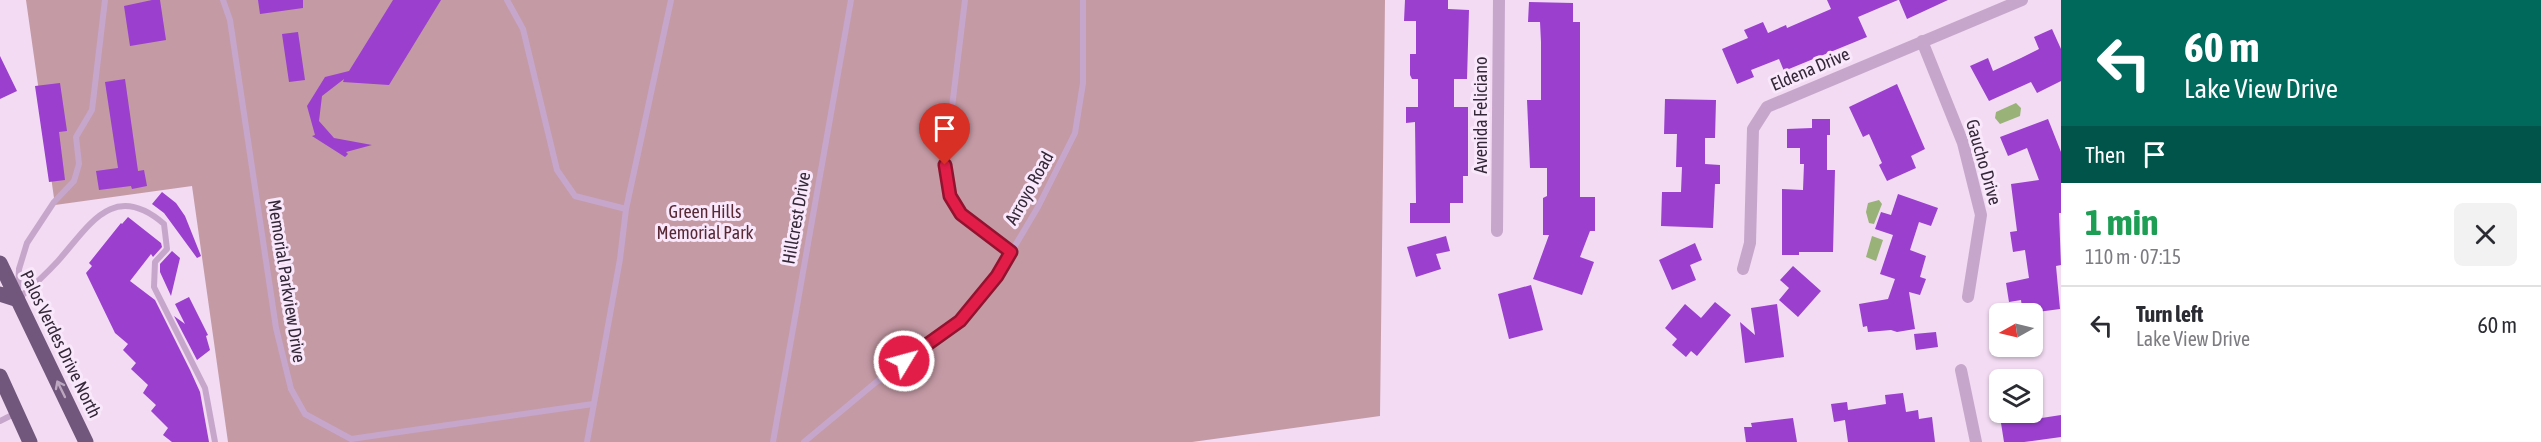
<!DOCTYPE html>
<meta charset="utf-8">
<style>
:root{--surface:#fff;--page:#f2f2f3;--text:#2b2b33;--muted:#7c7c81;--line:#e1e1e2}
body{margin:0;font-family:"Asap Condensed",sans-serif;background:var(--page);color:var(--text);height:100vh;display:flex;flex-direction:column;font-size:22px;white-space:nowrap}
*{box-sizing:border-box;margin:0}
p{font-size:20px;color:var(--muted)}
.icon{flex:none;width:33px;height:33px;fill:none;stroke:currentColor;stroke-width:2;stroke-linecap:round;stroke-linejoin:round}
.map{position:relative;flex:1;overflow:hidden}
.details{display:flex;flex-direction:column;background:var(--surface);width:480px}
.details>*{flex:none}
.guide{background:#00695c;color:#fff;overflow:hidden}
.needle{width:39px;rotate:262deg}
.controls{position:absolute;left:1989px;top:303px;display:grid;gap:12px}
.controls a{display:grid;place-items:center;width:54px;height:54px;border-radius:9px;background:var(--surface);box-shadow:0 2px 4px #0004;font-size:30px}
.pin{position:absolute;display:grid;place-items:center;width:51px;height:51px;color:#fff;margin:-62px -26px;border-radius:50% 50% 50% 0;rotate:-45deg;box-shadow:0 0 6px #0007}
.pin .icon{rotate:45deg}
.me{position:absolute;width:66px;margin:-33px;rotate:53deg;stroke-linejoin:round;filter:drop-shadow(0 0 4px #0008)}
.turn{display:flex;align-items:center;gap:21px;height:126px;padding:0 24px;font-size:27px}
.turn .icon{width:78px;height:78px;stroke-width:2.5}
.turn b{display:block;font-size:42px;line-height:51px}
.then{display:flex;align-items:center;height:57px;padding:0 24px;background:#0003;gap:12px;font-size:22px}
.round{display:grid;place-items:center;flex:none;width:63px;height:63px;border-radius:9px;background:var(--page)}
.summary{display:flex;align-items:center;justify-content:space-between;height:102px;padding:0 24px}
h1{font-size:36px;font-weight:700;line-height:45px;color:#1e9e55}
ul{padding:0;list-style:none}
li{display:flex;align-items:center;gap:18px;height:78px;padding:0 24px;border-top:2px solid var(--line)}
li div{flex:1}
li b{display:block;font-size:22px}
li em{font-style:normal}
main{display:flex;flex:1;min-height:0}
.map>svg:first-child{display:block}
.green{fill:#c49aa5}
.water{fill:#99b278}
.building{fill:#9a3fce}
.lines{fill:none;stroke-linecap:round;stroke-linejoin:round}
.service{stroke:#c7a6cc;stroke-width:6}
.minor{stroke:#c7a6cc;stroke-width:12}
.primary{stroke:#71577b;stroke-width:15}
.oneway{stroke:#bca7c1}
.route-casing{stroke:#92132f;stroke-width:15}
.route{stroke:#e11d48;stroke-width:10}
.labels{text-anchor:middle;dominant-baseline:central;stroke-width:6;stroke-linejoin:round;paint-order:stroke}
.street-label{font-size:18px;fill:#332738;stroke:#f9e8fb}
.park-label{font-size:18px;fill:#582935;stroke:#f9e8fb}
</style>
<main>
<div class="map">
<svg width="2061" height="442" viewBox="0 0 2061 442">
<rect width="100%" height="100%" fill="#f2dbf3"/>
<path class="green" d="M 26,0 L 1385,0 L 1380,416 L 1192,442 L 228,442 L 192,186 L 55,205 Z"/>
<path class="water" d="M 2016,103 L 2021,108 L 2020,116 L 2000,124 L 1995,118 L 1996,112 Z
M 1879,200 L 1882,204 L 1874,224 L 1869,223 L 1866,212 L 1868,203 Z
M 1872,236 L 1883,240 L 1876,261 L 1866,257 Z"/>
<path class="building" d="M 152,0 L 160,0 L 166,40 L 130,46 L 124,6 Z
M 258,0 L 303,0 L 303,8 L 260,14 Z
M 393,0 L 441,0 L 389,85 L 343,82 L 344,79 L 322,96 L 319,121 L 334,138 L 372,145 L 346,152 L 348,154 L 345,157 L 312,136 L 315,135 L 307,106 L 325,77 L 349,71 Z
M 1405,0 L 1448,0 L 1448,9 L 1469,10 L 1467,79 L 1454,79 L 1454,107 L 1468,107 L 1468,176 L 1463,176 L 1463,203 L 1450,203 L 1450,223 L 1410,223 L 1410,203 L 1416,203 L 1415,122 L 1406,123 L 1406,107 L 1418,107 L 1418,79 L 1412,79 L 1410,75 L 1410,54 L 1416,54 L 1416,21 L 1404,21 Z
M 1827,0 L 1898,0 L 1858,17 L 1867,37 L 1784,71 L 1779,59 L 1751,70 L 1754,77 L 1737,84 L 1722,49 L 1748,38 L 1744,30 L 1763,22 L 1768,33 L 1786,25 L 1787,28 L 1831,9 Z
M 1899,0 L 1948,0 L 1907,19 Z
M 1529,2 L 1573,3 L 1573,22 L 1580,22 L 1580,197 L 1595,197 L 1595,231 L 1590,231 L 1580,257 L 1594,262 L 1582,295 L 1533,279 L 1549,235 L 1543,235 L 1543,198 L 1547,196 L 1547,168 L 1530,168 L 1527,100 L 1541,100 L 1541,42 L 1540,22 L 1528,22 Z
M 2052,29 L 2061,49 L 2061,81 L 2037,93 L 2031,82 L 1989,101 L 1970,66 L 1988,58 L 1993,71 L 2021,58 L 2039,49 L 2034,37 Z
M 298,32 L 305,80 L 289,82 L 282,34 Z
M 0,56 L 17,91 L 0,99 Z
M 125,79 L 138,171 L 144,170 L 147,186 L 132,189 L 131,186 L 99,190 L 96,171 L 118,168 L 105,82 Z
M 60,83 L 67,131 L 59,132 L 65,180 L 49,182 L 35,86 Z
M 1897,84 L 1925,149 L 1911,156 L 1916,168 L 1887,181 L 1879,165 L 1882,163 L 1869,134 L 1863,137 L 1849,107 Z
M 1665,99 L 1716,100 L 1715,138 L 1705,138 L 1705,164 L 1720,165 L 1720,184 L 1715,184 L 1713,228 L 1661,226 L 1662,192 L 1681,192 L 1682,167 L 1676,167 L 1677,134 L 1664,134 Z
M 1812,119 L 1830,119 L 1830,135 L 1827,135 L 1827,170 L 1835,170 L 1833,252 L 1799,252 L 1799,255 L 1782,255 L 1782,189 L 1803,190 L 1804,164 L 1800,164 L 1800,148 L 1787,148 L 1787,129 L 1812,128 Z
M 2048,119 L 2061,152 L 2061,213 L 2059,213 L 2061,265 L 2056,266 L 2060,309 L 2023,314 L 2021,300 L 2009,302 L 2006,283 L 2029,278 L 2025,250 L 2013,252 L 2010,232 L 2017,231 L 2011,184 L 2039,180 L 2027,148 L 2008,156 L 2000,137 Z
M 162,192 L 176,203 L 185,216 L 201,256 L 197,258 L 164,213 L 152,204 Z
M 1898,194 L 1938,208 L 1931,226 L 1919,222 L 1910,250 L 1926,256 L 1920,277 L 1926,279 L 1920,295 L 1909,292 L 1915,329 L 1897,332 L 1891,330 L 1868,332 L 1867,326 L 1863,327 L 1859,304 L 1888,299 L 1895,279 L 1880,274 L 1893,235 L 1875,229 L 1881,212 L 1891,215 Z
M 128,217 L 161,243 L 162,247 L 153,257 L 151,254 L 130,281 L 155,300 L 190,370 L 200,392 L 209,442 L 172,442 L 163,435 L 168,428 L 151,411 L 156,405 L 143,393 L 148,385 L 131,369 L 136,363 L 123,350 L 128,344 L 115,333 L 86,273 L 92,266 L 89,263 L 121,223 L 122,224 Z
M 1446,236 L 1450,251 L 1436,254 L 1441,269 L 1416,277 L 1407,247 Z
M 1695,243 L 1702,260 L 1690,265 L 1696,280 L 1672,290 L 1659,260 Z
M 172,251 L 180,258 L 171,296 L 160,272 L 160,264 Z
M 1793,266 L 1821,291 L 1798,317 L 1779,300 L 1789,288 L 1780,280 Z
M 1531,285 L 1543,330 L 1509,339 L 1498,294 Z
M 189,297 L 208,335 L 206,336 L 210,350 L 197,360 L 174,316 L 185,324 L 175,304 Z
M 1715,302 L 1731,315 L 1697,356 L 1691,351 L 1686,357 L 1672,345 L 1677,339 L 1665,328 L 1685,304 L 1701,318 Z
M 1777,304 L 1784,357 L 1745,363 L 1740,322 L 1755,335 L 1751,308 Z
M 1936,332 L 1938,347 L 1916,350 L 1914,334 Z
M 1903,393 L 1906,412 L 1918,410 L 1919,419 L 1932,417 L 1935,442 L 1848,442 L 1845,420 L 1834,422 L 1831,404 L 1847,402 L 1848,410 L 1886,404 L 1885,395 Z
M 2002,412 L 2027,412 L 2028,420 L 2061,415 L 2061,437 L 2024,442 L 2004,442 L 2001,423 L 2004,422 Z
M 1793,418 L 1797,442 L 1746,442 L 1744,427 L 1752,427 L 1751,423 Z"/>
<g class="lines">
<path class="service" d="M 223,0 L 230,20 L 276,328 L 291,389 L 305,414 L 351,439 L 593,404
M 507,0 L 523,29 L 557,170 L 575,196 L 626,209 L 671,0
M 965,0 L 945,165 L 950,196 L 961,214 L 1011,252
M 18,290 L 19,269 L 27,243 L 54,202 L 74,181 L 79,164 L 76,137 L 92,110 L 105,0
M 18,299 C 32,287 46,274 58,261 C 89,226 113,180 164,224 L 167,249 L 155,262 L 154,287 L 205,388 L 215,442
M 0,421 L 16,413
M 587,442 L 620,259 L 626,209
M 773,442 L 851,0
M 804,442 L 875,383 L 960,321 L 997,276 L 1038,207 L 1075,133 L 1083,83 L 1083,0"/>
<path class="minor" d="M 1922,41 L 1963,143 L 1981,215 L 1968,297
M 1497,231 L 1499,0
M 1743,269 L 1750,243 L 1753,129 L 1767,107 L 2022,0
M 1961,370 L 1976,442"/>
<path class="primary" d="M 0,263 L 86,442
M 0,294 L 18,300
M 0,376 L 30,442"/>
</g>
<defs><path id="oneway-shaft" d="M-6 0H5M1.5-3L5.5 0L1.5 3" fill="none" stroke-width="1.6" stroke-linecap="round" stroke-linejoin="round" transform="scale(1.5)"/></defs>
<use class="oneway" href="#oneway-shaft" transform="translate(61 389) rotate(-116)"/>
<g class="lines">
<defs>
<path id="route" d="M 904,361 L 960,321 L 997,276 L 1011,252 L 961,214 L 950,196 L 945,165"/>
</defs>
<use href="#route" class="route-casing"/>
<use href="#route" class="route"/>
</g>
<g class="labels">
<g class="street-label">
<text transform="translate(1810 69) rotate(-23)">Eldena Drive</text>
<text transform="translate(1480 115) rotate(-90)">Avenida Feliciano</text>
<text transform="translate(1984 162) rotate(74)">Gaucho Drive</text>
<text transform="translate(1029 188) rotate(-61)">Arroyo Road</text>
<text transform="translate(796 218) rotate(-80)">Hillcrest Drive</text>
<text transform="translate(287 281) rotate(81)">Memorial Parkview Drive</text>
<text transform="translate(61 344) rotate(64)">Palos Verdes Drive North</text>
</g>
<g class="park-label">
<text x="705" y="211">Green Hills<tspan x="705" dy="21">Memorial Park</tspan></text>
</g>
</g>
</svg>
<div class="controls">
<a><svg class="needle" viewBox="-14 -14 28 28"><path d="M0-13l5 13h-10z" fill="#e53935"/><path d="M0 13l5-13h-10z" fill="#7c7c81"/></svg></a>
<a><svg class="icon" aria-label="layers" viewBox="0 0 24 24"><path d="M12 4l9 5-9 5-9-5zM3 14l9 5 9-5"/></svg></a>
</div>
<div class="pin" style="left:945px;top:165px;background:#d93025"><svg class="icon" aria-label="arrive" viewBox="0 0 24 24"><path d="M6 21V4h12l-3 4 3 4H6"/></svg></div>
<svg class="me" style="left:904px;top:361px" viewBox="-20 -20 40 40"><circle r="17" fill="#e11d48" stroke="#fff" stroke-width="3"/><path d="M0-11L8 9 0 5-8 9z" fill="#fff"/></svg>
</div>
<section class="details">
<div class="guide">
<div class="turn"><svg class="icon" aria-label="left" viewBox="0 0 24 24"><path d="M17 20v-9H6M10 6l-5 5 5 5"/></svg><div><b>60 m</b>Lake View Drive</div></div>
<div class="then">Then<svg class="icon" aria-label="arrive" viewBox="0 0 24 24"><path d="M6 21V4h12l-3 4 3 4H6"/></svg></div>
</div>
<div class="summary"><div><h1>1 min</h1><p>110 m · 07:15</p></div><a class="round"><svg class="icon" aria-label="close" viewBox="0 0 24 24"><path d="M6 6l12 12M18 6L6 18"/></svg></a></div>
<ul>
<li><svg class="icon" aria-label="left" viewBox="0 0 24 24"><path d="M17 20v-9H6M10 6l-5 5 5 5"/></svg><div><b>Turn left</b><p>Lake View Drive</p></div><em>60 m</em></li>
</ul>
</section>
</main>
